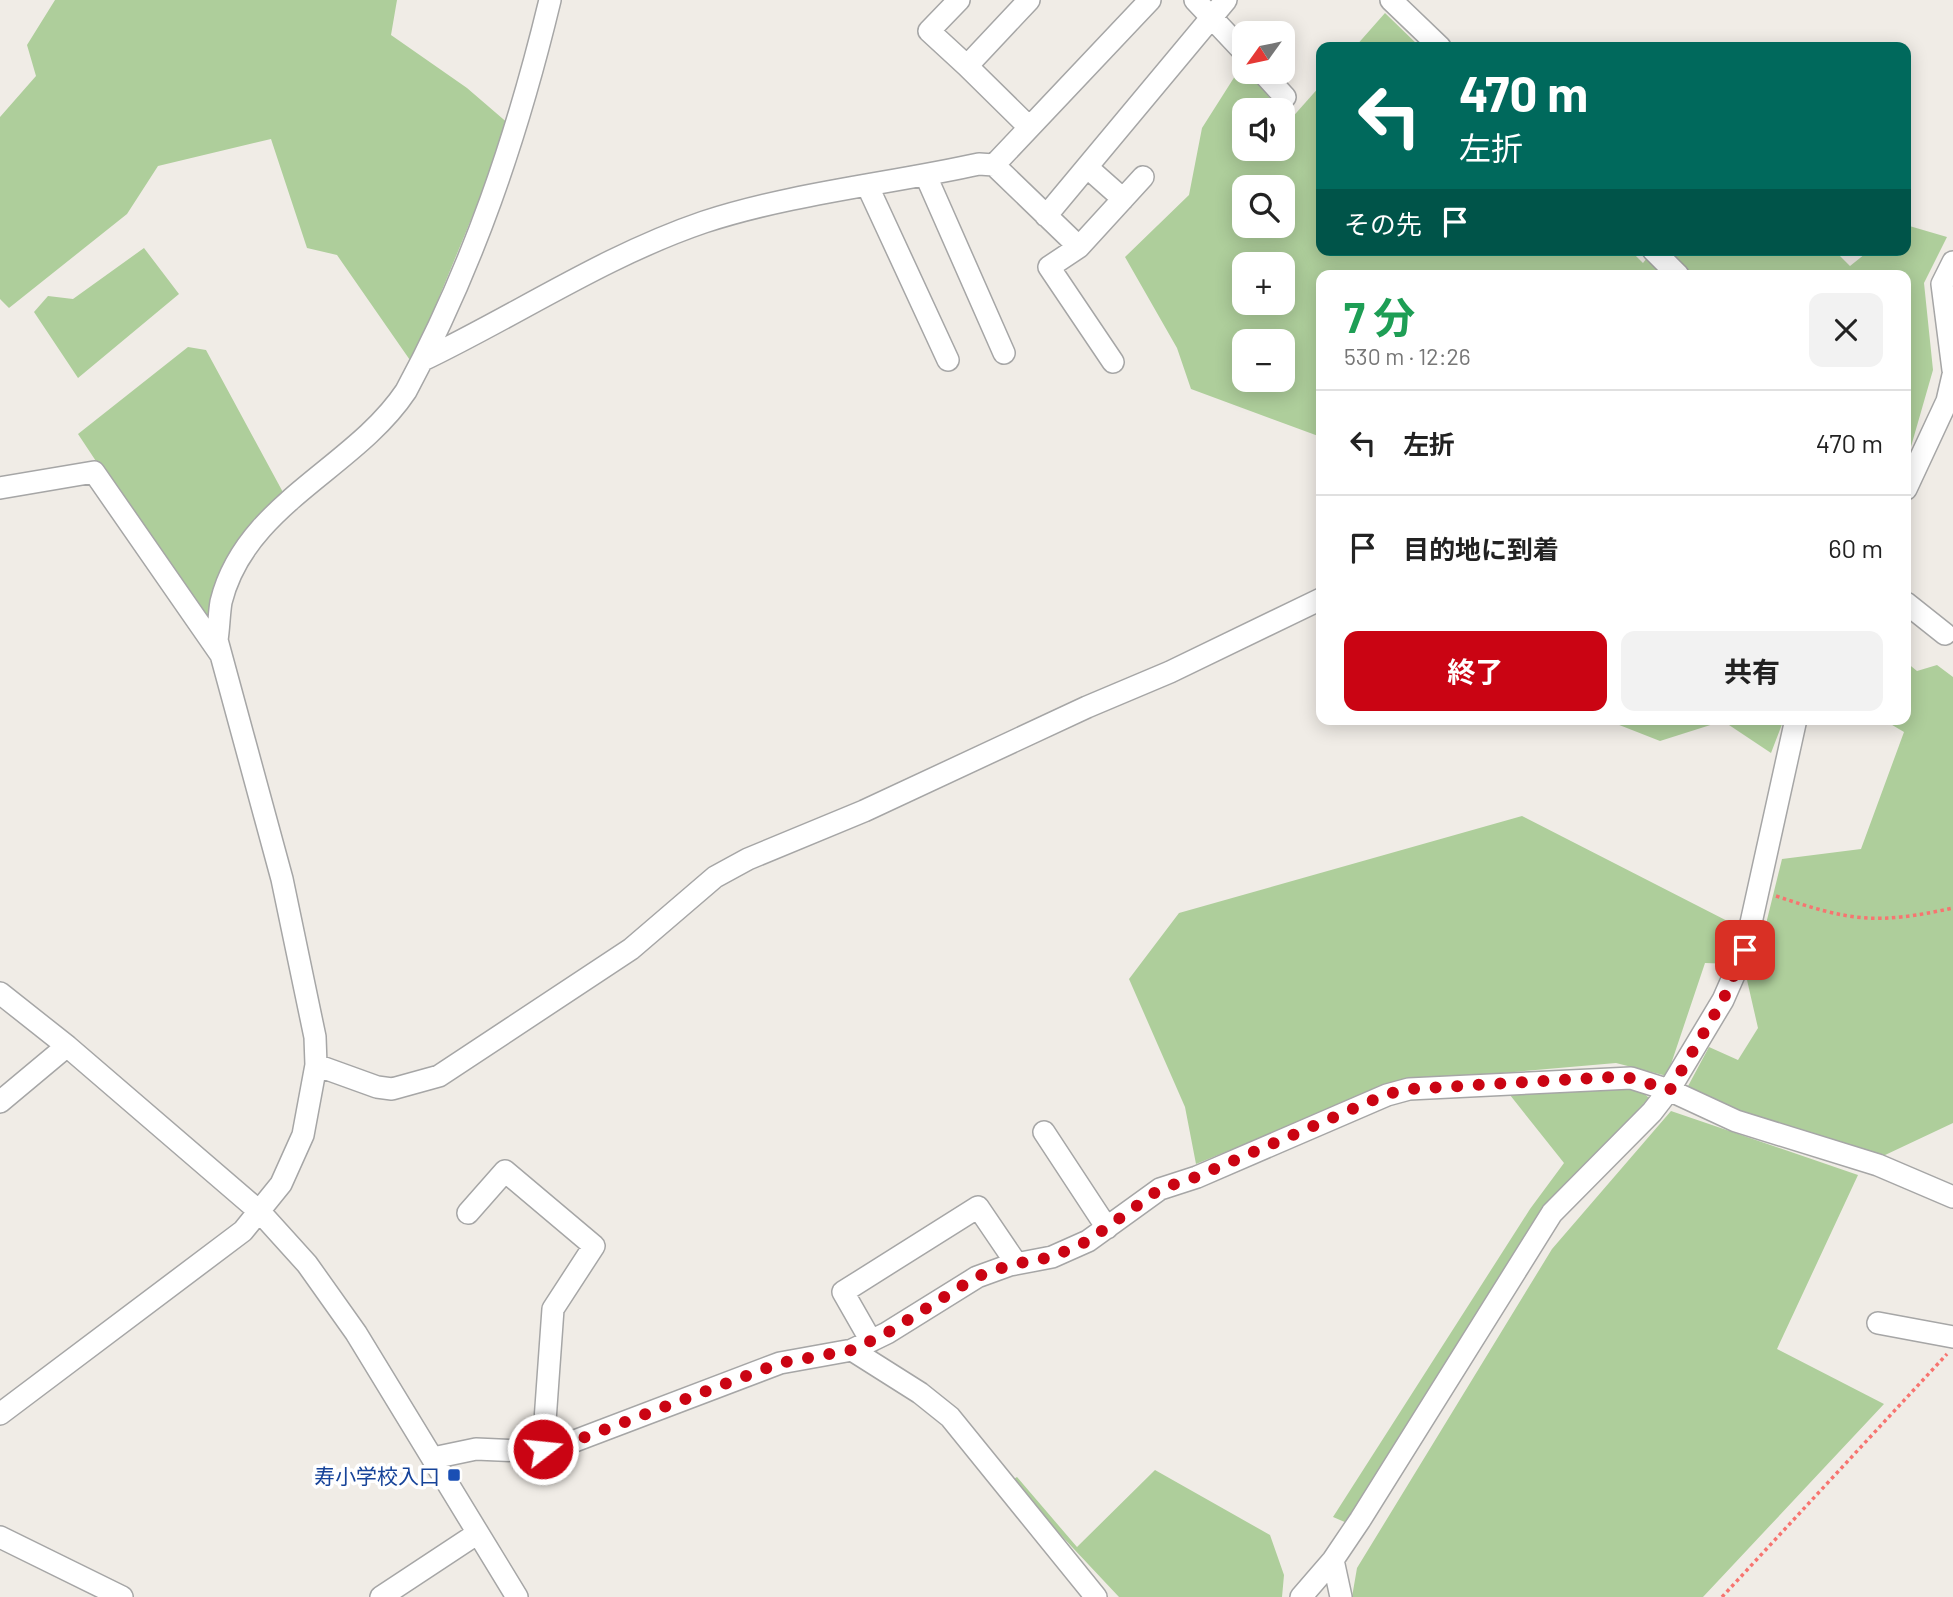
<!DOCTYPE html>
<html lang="ja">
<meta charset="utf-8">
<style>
:root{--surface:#fff;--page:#f2f2f2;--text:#222;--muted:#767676;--line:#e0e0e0;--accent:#ca0413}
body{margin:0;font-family:Barlow,"Noto Sans JP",sans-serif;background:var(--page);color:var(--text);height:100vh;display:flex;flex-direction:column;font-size:26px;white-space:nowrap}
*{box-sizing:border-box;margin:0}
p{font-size:23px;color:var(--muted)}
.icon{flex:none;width:38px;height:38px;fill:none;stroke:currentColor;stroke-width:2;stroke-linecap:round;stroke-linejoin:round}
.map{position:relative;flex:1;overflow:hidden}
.side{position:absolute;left:1316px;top:270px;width:595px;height:455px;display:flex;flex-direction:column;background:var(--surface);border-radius:14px;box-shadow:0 4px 18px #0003}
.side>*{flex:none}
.banner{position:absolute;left:1316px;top:42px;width:595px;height:214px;border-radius:14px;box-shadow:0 4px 18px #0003;background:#00695c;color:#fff;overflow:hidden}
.needle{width:46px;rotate:237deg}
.fabs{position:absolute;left:1232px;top:21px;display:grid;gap:14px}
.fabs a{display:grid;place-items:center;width:63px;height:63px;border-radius:14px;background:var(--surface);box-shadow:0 4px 18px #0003;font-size:35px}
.pin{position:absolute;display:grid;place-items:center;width:60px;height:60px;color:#fff;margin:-30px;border-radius:14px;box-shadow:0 4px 10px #0006}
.me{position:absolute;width:77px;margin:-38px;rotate:74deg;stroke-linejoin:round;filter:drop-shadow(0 0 5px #0008)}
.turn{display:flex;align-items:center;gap:24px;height:147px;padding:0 28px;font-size:32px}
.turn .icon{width:91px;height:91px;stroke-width:2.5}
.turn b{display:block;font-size:49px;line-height:60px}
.then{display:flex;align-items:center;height:66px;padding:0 28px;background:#0003;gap:14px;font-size:26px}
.round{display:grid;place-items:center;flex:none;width:74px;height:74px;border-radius:14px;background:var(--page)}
.overview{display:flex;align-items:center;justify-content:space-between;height:119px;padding:0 28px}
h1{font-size:42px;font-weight:700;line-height:52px;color:#1e9e55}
.cta{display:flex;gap:14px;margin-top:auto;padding:14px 28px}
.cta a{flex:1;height:80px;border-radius:14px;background:var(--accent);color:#fff;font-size:28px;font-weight:700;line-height:80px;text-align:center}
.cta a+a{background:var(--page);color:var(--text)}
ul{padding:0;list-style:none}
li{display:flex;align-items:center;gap:21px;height:105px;padding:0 28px;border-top:2px solid var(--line)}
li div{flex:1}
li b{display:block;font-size:26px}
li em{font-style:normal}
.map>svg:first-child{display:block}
.forest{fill:#aece9b;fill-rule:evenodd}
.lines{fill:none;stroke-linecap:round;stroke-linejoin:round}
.minor-casing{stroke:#a6a6a6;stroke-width:24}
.path{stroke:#f77470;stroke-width:3.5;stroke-dasharray:3.5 3.5;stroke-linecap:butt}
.minor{stroke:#fff;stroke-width:21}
.route{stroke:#ca0413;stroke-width:12;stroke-dasharray:0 21.6}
.transit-dot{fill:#1a4fb4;stroke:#fff;stroke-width:2.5}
.labels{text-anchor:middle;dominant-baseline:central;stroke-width:7;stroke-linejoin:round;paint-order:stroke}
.transit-label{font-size:21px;fill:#164399;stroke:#fff;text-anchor:end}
</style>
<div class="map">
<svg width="1953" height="1597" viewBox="0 0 1953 1597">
<rect width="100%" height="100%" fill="#f0ece6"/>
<path class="forest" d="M 55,0 L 397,0 L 391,35 L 467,88 L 510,125 L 412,363 L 337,255 L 307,248 L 271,139 L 158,166 L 127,214 L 9,308 L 0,299 L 0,117 L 36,76 L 27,45 Z
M 1385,13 L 1420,47 L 1355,47 Z
M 1242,65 L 1244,72 L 1248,72 L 1280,110 L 1244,110 L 1244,149 L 1283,149 L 1283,114 L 1289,121 L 1321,85 L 1321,250 L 1630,250 L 1643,263 L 1653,250 L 1834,250 L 1850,266 L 1870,250 L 1906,250 L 1906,225 L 1947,237 L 1924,283 L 1933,370 L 1906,464 L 1906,275 L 1321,275 L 1321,437 L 1191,389 L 1177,348 L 1125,257 L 1189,195 L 1202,128 ZM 1244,187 L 1283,187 L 1283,226 L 1244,226 ZM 1244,264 L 1283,264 L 1283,303 L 1244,303 ZM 1244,341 L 1283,341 L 1283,380 L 1244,380 Z
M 144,248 L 179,294 L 78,378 L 34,312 L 48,296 L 73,299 Z
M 188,347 L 206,350 L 285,496 L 241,540 L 204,624 L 78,434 Z
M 1906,662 L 1917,671 L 1937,665 L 1953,677 L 1953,1123 L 1883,1156 L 1735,1112 L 1687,1088 L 1709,1047 L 1738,1060 L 1758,1028 L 1747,980 L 1765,928 L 1782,859 L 1861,849 L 1904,732 L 1882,719 L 1906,719 Z
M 1604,719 L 1784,719 L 1771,753 L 1723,721 L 1660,741 Z
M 1522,816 L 1743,929 L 1732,964 L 1705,963 L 1667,1076 L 1616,1063 L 1399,1082 L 1196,1164 L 1185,1107 L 1129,979 L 1179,913 Z
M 1610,1086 L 1639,1089 L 1649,1098 L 1577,1175 L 1347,1523 L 1333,1517 L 1530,1209 L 1564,1163 L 1510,1095 Z
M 1671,1111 L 1858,1175 L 1777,1349 L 1884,1404 L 1703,1597 L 1352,1597 L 1357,1568 L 1552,1249 Z
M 1155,1470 L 1270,1535 L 1284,1575 L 1282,1597 L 1119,1597 L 1010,1481 L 1017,1477 L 1077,1547 Z"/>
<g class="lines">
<defs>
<path id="minor" d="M 959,0 L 929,31 L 967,66
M 1029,0 L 967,66 L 1029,127
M 1195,0 L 1244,52
M 1391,0 L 1440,47
M 1262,72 L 1285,97
M 994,165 L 1150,0
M 1088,168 L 1123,199
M 926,176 L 1004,353
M 868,187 L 948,360
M 1046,216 L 1226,0
M 1653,250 L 1678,275
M 1953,262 L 1942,284 L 1953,370
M 423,360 C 517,315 604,256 704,222 C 793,193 888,184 979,164 L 994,165 L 1079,247
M 1113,362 L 1049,267 L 1079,247 L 1143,177
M 0,488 L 94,472 L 221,655
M 1906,489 L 1947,401 L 1953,375
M 1906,603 L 1945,634
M 0,993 L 67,1046 L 260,1212 L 307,1264 L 356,1333 L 517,1597
M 316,1065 L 377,1087 L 392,1089 L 439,1076 L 631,949 L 715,877 L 748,859 L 864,811 L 1087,707 L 1170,672 L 1321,599
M 0,1102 L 67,1046
M 1044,1132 L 1107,1228
M 468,1213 L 505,1171 L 594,1246 L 553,1309 L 543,1449
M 1878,1323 L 1953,1337
M 871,1341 L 843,1292 L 978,1207 L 1016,1263
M 852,1350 L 920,1393 L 950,1417 L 1096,1597
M 0,1414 L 243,1231 L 281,1184 L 303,1135 L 316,1065 L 315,1037 L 282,879 L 217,640 C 219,627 219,614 221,602 C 245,504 354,469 406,391 C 473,267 517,137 550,0
M 433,1458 L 476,1449 L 523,1451 L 572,1442 L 780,1363 L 852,1350 L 887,1333 L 977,1277 L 1010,1265 L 1052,1257 L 1088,1241 L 1160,1189 L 1197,1177 L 1387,1095 L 1409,1089 L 1631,1078 L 1669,1090 L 1736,1121 L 1878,1165 L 1953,1197
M 0,1537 L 122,1597
M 1333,1560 L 1341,1597
M 381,1597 L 478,1533
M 1301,1597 L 1333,1560 L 1360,1520 L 1552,1213 L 1652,1112 L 1669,1090 L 1723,1000 L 1745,950 L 1796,719"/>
</defs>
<use href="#minor" class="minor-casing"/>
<path class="path" d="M 1776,896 C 1851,921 1875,925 1953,908
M 1722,1597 L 1947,1354"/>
<use href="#minor" class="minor"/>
</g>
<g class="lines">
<path class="route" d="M 543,1449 L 572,1442 L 780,1363 L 852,1350 L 887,1333 L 976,1277 L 1010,1265 L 1052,1257 L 1088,1241 L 1160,1189 L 1196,1177 L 1387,1094 L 1409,1089 L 1611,1077 L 1631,1078 L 1670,1090 L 1723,1000 L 1745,950"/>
</g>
<rect class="transit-dot" x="447" y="1468" width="14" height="14" rx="3.5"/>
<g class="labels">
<g class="transit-label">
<text x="440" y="1475">寿小学校入口</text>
</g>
</g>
</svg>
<div class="fabs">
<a><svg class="needle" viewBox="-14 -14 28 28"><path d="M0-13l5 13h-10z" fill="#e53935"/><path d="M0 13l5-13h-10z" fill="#767676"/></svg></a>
<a><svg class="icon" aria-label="sound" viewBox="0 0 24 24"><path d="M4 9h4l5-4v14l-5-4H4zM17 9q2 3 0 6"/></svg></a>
<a><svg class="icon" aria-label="search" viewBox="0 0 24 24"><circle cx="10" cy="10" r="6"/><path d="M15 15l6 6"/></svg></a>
<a>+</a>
<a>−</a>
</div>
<div class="pin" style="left:1745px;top:950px;background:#d93025"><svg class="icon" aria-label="arrive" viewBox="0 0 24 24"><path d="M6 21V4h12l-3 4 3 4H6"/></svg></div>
<svg class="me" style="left:543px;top:1449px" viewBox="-20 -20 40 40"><circle r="17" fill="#ca0413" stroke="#fff" stroke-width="3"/><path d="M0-11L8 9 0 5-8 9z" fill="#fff"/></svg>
<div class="banner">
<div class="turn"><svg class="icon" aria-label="left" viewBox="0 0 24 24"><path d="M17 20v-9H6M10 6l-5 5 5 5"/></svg><div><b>470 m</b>左折</div></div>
<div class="then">その先<svg class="icon" aria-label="arrive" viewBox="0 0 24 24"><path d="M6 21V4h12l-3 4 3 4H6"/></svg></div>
</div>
<section class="side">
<div class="overview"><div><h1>7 分</h1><p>530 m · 12:26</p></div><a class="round"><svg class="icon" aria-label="close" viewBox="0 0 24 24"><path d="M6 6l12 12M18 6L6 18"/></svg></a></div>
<ul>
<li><svg class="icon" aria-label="left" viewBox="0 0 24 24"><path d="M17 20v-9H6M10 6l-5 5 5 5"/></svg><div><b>左折</b></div><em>470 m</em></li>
<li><svg class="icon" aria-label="arrive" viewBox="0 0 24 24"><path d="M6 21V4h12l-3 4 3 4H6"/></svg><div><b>目的地に到着</b></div><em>60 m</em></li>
</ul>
<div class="cta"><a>終了</a><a>共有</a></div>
</section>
</div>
